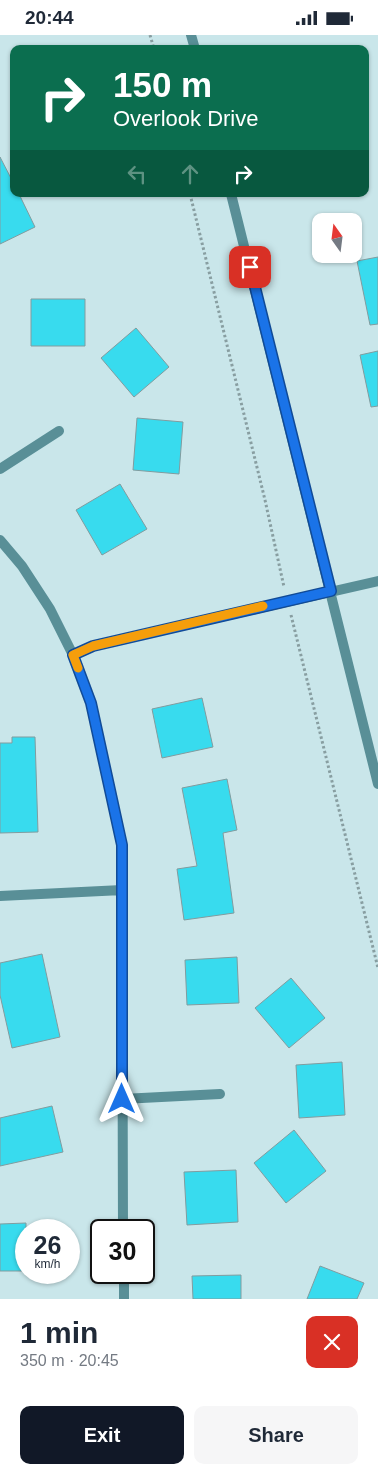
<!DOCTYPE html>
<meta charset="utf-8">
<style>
:root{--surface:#fff;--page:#f6f6f7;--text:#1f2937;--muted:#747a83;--accent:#111827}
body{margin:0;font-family:Arial,sans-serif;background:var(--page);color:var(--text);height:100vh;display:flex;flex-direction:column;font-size:19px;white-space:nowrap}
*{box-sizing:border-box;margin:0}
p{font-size:16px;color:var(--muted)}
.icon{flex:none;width:28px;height:28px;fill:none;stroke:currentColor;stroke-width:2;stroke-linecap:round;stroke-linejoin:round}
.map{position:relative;height:1264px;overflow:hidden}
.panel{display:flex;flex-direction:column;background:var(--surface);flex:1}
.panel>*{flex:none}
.guide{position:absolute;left:10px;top:10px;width:359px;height:152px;border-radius:10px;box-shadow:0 1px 4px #0004;background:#0b6e4f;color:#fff;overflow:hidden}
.needle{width:32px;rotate:346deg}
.controls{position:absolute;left:312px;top:178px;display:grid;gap:10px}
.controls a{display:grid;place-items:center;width:50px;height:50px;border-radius:10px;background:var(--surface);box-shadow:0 1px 4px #0004;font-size:25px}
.speed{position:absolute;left:15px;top:1184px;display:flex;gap:10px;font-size:25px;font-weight:700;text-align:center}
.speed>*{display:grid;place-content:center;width:65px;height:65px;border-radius:50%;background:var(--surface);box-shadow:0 1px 4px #0004;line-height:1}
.speed small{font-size:12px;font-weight:400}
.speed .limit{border:2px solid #111;border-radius:8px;background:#fff;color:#111}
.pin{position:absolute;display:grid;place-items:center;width:42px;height:42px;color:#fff;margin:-21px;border-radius:10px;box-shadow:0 2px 8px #0006}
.me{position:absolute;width:55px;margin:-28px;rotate:0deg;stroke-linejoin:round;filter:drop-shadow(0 0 4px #0008)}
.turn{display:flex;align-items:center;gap:18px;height:105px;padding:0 20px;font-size:22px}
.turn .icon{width:65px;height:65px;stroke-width:2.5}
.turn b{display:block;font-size:35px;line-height:42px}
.lanes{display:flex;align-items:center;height:48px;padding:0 20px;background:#0003;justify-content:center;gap:25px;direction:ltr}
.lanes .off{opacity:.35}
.round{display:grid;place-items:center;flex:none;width:52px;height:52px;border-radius:10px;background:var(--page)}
.headline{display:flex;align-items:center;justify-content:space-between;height:85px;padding:0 20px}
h1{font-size:30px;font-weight:700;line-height:38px}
.action{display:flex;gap:10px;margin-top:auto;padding:10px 20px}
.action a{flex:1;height:58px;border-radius:10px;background:var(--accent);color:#fff;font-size:20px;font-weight:700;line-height:58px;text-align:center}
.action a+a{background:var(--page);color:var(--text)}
.status{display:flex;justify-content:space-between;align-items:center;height:35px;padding:0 25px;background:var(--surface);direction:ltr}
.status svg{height:14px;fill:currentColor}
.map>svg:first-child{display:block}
.building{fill:#38dbee;stroke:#819c9f}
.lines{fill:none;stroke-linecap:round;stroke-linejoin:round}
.path{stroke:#889ea1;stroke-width:3;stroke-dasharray:2.5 2.5;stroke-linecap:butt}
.minor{stroke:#598f97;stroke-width:10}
.tertiary{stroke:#598f97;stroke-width:10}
.route-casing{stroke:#114b97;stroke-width:12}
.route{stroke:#1a73e8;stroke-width:9}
.slow{stroke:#f59e0b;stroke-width:9}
</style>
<div class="status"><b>20:44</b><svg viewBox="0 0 49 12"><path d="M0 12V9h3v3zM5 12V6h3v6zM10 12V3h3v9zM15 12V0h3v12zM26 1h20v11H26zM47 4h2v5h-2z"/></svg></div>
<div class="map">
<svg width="378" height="1264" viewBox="0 0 378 1264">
<rect width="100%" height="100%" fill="#c9e6ea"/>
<path class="building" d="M 0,122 L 14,149 L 14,159 L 19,159 L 35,192 L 0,209 Z
M 378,222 L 378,289 L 370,290 L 357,226 Z
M 31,264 L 85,264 L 85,311 L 31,311 Z
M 136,293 L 169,332 L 134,362 L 101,323 Z
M 378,316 L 378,371 L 371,372 L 360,320 Z
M 137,383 L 183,387 L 179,439 L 133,435 Z
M 120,449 L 147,494 L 102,520 L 76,475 Z
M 202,663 L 213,712 L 162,723 L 152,674 Z
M 12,702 L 35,702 L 38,797 L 0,798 L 0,708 L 12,708 Z
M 227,744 L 237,795 L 223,798 L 234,878 L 184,885 L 177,834 L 197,831 L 182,753 Z
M 42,919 L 60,1002 L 12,1013 L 0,960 L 0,928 Z
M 237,922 L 239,968 L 187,970 L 185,925 Z
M 291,943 L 325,983 L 289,1013 L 255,973 Z
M 342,1027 L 345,1080 L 299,1083 L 296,1030 Z
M 52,1071 L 63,1117 L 0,1131 L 0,1083 Z
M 294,1095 L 326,1136 L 286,1168 L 254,1128 Z
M 236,1135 L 238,1187 L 187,1190 L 184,1137 Z
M 26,1188 L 26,1236 L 0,1236 L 0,1189 Z
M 320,1231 L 364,1248 L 357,1264 L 307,1264 Z
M 241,1240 L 241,1264 L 193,1264 L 192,1241 Z"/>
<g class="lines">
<path class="path" d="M 150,0 L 154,14
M 190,159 L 265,465 L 284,552
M 291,580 L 378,933"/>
<path class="minor" d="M 0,434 L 59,396
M 0,505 L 22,531 L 50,574 L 73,620 L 91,668 L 122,811 L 123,1195
M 73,620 L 93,611 L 378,546
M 0,861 L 122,855
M 122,1064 L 220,1059
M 124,1238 L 124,1264"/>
<path class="tertiary" d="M 191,0 L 195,14
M 231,159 L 378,749"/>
</g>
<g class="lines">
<defs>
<path id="route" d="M 122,1064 L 122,810 L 91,668 L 73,620 L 93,611 L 331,556 L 250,232"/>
</defs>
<use href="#route" class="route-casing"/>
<use href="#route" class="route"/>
<path class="slow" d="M 78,633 L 73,620 L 93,611 L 263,571"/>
</g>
</svg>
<div class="controls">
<a><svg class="needle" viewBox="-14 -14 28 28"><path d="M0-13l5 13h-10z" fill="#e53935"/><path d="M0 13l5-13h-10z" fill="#747a83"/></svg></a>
</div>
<div class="speed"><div>26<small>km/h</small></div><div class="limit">30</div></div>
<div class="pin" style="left:250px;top:232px;background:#d93025"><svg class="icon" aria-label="arrive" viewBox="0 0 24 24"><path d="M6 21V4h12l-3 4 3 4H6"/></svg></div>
<svg class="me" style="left:122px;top:1064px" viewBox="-20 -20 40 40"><path d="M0-17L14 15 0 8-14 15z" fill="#1a73e8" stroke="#fff" stroke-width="4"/></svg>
<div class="guide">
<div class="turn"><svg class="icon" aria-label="right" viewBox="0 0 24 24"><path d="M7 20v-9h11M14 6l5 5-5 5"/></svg><div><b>150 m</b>Overlook Drive</div></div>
<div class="lanes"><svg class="icon off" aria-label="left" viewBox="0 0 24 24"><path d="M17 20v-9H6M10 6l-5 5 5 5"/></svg><svg class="icon off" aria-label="ahead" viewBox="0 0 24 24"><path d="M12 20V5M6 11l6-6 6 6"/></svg><svg class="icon" aria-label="right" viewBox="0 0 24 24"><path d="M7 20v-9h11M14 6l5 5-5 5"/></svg></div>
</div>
</div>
<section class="panel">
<div class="headline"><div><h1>1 min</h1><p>350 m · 20:45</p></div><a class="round" style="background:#d93025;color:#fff"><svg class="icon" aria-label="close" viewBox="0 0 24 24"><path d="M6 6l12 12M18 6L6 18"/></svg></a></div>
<div class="action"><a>Exit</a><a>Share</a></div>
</section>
